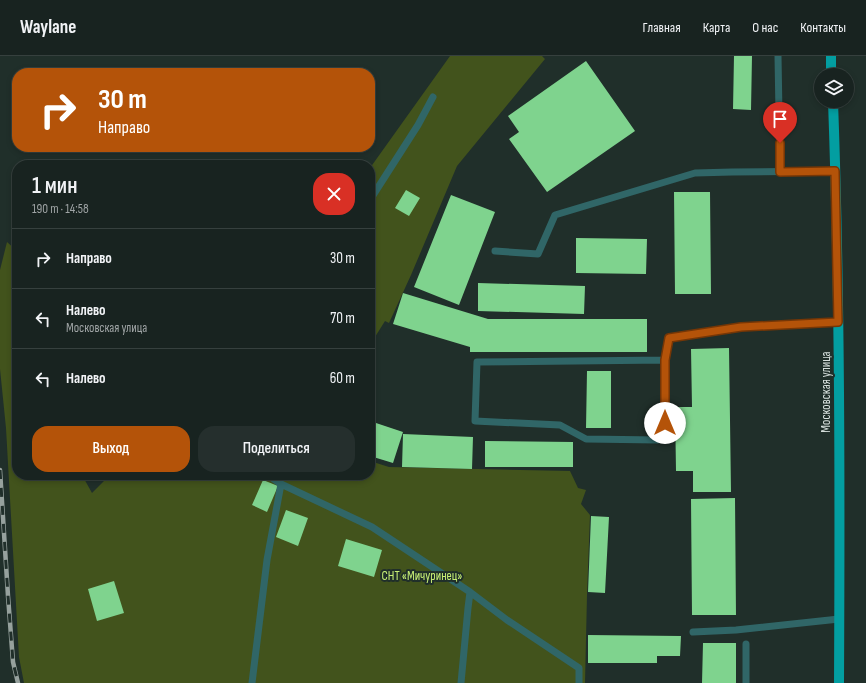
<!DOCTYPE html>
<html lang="ru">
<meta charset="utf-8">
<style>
:root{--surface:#182320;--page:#252f2d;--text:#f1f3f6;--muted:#9fa4a5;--line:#36403e;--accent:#b45309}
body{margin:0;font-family:"Sofia Sans Condensed",sans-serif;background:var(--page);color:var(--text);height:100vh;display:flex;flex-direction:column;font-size:15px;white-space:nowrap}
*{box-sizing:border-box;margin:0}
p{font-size:13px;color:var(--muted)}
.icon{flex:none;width:22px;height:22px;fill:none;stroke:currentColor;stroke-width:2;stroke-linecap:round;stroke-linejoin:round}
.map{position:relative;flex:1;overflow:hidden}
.drawer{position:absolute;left:12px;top:104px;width:363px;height:320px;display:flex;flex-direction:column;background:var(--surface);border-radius:16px;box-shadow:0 2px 6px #0003,0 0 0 1px var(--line)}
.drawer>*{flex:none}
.hud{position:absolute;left:12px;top:12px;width:363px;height:84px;border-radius:16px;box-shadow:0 2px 6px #0003,0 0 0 1px var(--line);background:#b45309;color:#fff;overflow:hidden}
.controls{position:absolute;left:814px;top:12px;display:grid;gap:8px}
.controls a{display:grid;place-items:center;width:40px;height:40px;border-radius:50%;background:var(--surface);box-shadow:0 2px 6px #0003,0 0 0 1px var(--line);font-size:20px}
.pin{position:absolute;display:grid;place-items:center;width:34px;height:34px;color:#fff;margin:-41px -17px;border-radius:50% 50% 50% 0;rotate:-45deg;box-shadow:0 0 4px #0007}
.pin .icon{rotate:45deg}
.me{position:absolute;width:44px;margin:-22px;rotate:0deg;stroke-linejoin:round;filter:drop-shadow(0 0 3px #0008)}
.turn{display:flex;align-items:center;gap:14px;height:84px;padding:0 20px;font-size:18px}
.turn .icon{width:52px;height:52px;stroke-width:2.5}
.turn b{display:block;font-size:28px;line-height:34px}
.round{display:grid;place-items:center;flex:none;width:42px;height:42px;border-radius:16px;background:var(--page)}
.summary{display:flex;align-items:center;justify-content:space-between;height:68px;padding:0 20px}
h1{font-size:24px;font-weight:600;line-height:30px}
.cta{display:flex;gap:8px;margin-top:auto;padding:8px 20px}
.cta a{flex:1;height:46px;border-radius:16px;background:var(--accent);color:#fff;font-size:16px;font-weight:600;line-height:46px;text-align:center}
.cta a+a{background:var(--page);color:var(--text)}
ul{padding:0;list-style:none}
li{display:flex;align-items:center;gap:12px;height:60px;padding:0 20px;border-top:1px solid var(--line)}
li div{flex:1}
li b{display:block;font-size:15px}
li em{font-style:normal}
header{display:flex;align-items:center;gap:24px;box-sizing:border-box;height:56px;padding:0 20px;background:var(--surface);border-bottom:1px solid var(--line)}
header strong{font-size:19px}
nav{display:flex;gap:22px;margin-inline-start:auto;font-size:14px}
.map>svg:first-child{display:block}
.green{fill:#42531c}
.building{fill:#7fd38e}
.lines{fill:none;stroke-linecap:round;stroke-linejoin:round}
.lane{stroke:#306667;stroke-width:7}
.primary{stroke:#039ea1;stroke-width:10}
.rail-casing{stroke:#96a19d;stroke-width:4.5}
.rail{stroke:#202f2a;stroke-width:3;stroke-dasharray:9;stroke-linecap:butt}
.route-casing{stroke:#753606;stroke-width:10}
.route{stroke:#b45309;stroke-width:7}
.labels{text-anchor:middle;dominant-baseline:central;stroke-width:4;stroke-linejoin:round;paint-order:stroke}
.street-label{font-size:13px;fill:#d6dfdc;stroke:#202f2a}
.park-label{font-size:13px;fill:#c8f075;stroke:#202f2a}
</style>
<header>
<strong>Waylane</strong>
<nav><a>Главная</a><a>Карта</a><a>О нас</a><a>Контакты</a></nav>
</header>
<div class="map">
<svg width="866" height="627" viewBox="0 0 866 627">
<rect width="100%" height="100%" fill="#202f2a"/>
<path class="green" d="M 450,0 L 542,0 L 545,3 L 457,110 L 411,219 L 389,267 L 385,265 L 370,289 L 370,112 Z
M 7,186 L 17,195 L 17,419 L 82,419 L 92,437 L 110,419 L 370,419 L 370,405 L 389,411 L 570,415 L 578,432 L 586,434 L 581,448 L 590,459 L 587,539 L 585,627 L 24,627 L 19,601 L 6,372 L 0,313 L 0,214 Z"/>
<path class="building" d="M 734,0 L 752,0 L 751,54 L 733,53 Z
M 586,5 L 635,75 L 547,136 L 509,83 L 519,76 L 508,60 Z
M 406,134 L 420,142 L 409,160 L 395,152 Z
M 674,136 L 710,136 L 711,238 L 675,238 Z
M 451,139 L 495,156 L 459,249 L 414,231 Z
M 576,182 L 647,183 L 646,218 L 576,217 Z
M 478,227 L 585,230 L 584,258 L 478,255 Z
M 403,237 L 488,263 L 647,263 L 647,296 L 470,296 L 470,291 L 393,268 Z
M 729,292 L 731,436 L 693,436 L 693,415 L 676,415 L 675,351 L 692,351 L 691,293 Z
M 587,315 L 611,315 L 611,372 L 586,372 Z
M 370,365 L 403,376 L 393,407 L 370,400 Z
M 403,378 L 473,381 L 472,413 L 402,411 Z
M 485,385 L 573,386 L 573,411 L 485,411 Z
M 321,419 L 331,419 L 330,422 Z
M 263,424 L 278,430 L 267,456 L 252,449 Z
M 735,442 L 736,559 L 692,559 L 691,443 Z
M 286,454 L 308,462 L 298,490 L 276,481 Z
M 591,460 L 609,461 L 605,537 L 588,536 Z
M 346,483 L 382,494 L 374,521 L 338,510 Z
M 114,525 L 124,557 L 97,565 L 88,533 Z
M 588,579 L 681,580 L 680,600 L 657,600 L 657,607 L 588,607 Z
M 703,587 L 736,587 L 736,627 L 702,627 Z"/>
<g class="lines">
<path class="lane" d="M 778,0 L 780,116
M 370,144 L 418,69 L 433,41
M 495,195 L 538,198 L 555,159 L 695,117 L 732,116 L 835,115
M 665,304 L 477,306 L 475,365 L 560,369 L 586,383 L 658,384 L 665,367 L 665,304 L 669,282 L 741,271 L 838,266
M 281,428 L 372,471 L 470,536 L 468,552 L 461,627
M 470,536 L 507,564 L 579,612 L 579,627
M 693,576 L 736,574 L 839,563
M 746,588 L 746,627
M 252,627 L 267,504 L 281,428 L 268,419"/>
<path class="primary" d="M 831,0 L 831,19
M 833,45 C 840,239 840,433 839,627"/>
<defs>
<path id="rail" d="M 0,414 L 8,540 L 13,606 L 18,627"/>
</defs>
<use href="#rail" class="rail-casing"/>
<use href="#rail" class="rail"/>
</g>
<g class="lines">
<defs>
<path id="route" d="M 665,367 L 665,304 L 669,282 L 741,271 L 838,266 L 835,115 L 780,116 L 780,87"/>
</defs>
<use href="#route" class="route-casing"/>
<use href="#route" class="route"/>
</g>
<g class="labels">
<g class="street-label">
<text transform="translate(826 336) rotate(-90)">Московская улица</text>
</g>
<g class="park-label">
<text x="422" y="520">СНТ «Мичуринец»</text>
</g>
</g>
</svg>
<div class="controls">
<a><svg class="icon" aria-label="layers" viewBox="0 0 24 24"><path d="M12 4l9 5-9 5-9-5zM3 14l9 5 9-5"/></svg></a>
</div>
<div class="pin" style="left:780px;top:87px;background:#d93025"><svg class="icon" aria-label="arrive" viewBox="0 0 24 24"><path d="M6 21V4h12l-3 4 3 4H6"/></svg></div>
<svg class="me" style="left:665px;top:367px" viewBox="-20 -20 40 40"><circle r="19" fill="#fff"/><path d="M0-13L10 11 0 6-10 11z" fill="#b45309"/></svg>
<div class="hud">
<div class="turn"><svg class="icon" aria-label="right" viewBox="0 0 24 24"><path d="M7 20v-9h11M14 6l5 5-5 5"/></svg><div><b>30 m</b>Направо</div></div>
</div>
<section class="drawer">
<div class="summary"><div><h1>1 мин</h1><p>190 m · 14:58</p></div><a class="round" style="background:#d93025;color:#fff"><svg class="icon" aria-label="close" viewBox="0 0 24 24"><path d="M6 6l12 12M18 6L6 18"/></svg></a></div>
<ul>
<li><svg class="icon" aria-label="right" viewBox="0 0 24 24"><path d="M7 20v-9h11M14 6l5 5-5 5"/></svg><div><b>Направо</b></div><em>30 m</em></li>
<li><svg class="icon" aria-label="left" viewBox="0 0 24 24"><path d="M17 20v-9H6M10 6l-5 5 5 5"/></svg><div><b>Налево</b><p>Московская улица</p></div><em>70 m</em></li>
<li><svg class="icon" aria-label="left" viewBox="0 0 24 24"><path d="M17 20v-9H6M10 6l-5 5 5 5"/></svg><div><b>Налево</b></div><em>60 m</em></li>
</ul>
<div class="cta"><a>Выход</a><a>Поделиться</a></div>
</section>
</div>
